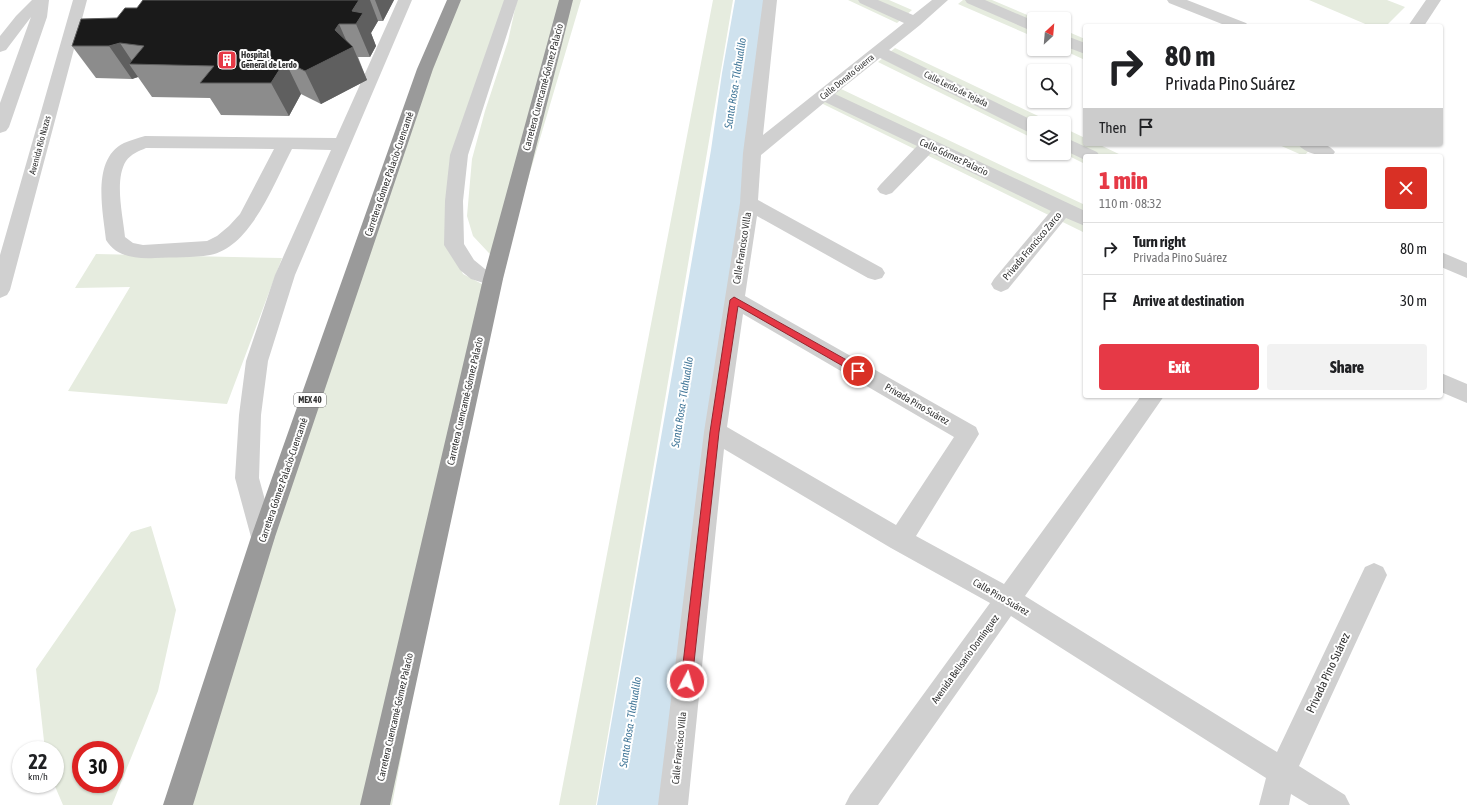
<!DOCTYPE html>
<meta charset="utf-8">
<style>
:root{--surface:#fff;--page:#f2f2f2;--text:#202124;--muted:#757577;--line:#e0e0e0;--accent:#e63946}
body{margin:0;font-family:"Asap Condensed",sans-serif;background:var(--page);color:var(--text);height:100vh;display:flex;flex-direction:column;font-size:15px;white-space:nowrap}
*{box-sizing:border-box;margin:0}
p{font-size:13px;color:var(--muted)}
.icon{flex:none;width:22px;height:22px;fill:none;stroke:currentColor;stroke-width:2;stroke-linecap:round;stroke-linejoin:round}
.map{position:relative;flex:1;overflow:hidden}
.sheet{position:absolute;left:1083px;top:154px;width:360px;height:244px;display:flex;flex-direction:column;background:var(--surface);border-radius:4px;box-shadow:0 1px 3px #0004}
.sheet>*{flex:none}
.guide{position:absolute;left:1083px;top:24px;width:360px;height:122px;border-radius:4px;box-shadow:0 1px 3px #0004;background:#fff;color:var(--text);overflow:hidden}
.needle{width:26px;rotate:26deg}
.fabs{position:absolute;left:1027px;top:12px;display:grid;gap:8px}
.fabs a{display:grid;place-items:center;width:44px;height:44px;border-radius:4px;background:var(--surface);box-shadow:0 1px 3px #0004;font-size:20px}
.speed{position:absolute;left:12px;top:741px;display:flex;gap:8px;font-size:20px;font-weight:700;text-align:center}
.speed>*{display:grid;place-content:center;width:52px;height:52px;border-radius:50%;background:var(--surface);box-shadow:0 1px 3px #0004;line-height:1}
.speed small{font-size:10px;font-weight:400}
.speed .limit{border:6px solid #d22;background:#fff;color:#111}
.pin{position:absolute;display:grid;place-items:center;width:34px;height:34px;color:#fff;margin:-17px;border:2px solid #fff;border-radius:50%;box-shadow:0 1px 4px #0007}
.me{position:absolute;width:44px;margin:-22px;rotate:6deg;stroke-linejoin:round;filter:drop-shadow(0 0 3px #0008)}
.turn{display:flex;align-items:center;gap:14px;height:84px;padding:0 16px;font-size:18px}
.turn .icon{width:52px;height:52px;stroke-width:2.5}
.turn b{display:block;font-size:28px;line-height:34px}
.then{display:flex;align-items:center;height:38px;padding:0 16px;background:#0003;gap:8px;font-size:15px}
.round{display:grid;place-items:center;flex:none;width:42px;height:42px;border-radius:4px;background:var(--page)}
.head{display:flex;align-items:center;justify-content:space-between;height:68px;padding:0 16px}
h1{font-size:24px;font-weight:800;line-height:30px;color:var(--accent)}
.primary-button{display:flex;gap:8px;margin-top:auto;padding:8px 16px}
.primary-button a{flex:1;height:46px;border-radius:4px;background:var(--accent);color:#fff;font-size:16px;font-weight:800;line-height:46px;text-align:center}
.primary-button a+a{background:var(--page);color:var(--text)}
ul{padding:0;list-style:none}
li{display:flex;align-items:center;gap:12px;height:52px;padding:0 16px;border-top:1px solid var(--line)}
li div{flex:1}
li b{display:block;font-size:15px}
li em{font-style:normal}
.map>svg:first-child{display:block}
.green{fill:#e6ecdf;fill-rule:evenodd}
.water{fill:#cfe2ee}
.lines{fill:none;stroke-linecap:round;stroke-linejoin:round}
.minor{fill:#d0d0d0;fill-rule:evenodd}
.highway{fill:#9a9a9a;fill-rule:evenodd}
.wall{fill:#8c8c8c}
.shaded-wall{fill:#5f5f5f}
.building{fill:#1a1a1a;stroke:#5f5f5f}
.route{fill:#e63946;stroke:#96252e}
.labels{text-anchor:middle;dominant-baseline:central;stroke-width:4;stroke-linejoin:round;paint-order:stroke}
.far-poi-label{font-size:9px;font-weight:bold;fill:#333;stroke:#fff;text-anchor:start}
.far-street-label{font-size:9px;fill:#333;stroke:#fff}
.shield{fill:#fff;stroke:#707070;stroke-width:1}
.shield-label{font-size:9px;font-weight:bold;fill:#333}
.street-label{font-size:10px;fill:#333;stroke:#fff}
.water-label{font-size:11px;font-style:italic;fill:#3f7597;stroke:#fff}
.near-street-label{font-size:12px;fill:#333;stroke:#fff}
</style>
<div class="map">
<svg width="1467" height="805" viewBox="0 0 1467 805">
<rect width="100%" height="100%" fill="#fff"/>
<path class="green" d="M 459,0 L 506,0 L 449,175 L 449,241 L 463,274 L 497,292 L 476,361 L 392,805 L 182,805 L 405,139 Z
M 517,0 L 581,0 L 502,267 L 473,236 L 467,216 L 472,159 L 485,111 L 508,41 Z
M 713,0 L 733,0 L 596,805 L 559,805 Z
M 848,0 L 889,0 L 912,10 L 897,23 Z
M 963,0 L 992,0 L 1037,19 L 1034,19 L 1034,37 L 958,4 Z
M 1309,0 L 1387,0 L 1405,7 L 1386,26 L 1370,26 Z
M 1064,30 L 1085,39 L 1085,60 L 1061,49 L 1064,49 Z
M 895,48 L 1053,123 L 1034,123 L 1034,139 L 878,62 Z
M 839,88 L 1085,205 L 1085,233 L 821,103 Z
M 1064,128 L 1085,138 L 1085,144 L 1098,144 L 1123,156 L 1085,156 L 1085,164 L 1063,153 Z
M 1277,144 L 1315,144 L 1304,156 Z
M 96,254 L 282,258 L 227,404 L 68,391 L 130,287 L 75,288 Z
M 151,526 L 176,610 L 158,691 L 112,805 L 63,805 L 54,784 L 55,750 L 45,750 L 36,669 L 131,532 ZM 81,750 L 115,750 L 115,784 L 81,784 Z"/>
<path class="water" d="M 735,0 L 766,0 L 748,147 L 659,805 L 597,805 L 711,150 L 722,73 Z"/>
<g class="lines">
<path class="minor" d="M 32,0 L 49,0 L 47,17 L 9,127 L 6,131 L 0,133 L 0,103 L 31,17 L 6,50 L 0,52 L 0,36 L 16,16 Z
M 73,0 L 87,0 L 10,290 L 7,295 L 0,298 L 0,255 Z
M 398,0 L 412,0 L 295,275 L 268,361 L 261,415 L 259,478 L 275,537 L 272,545 L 263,548 L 254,545 L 251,537 L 235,478 L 239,415 L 246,361 L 275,275 L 331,150 L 292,149 C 274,183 251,247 210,255 C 193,258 173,257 155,258 C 137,259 116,257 106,240 C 103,212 91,159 124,143 C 131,140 138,138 145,136 L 336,138 ZM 146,148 L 274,149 L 240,214 L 229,226 L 217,236 L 207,241 L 143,245 L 133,243 L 125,237 C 123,216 114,180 126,161 C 131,154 139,151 146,148 Z
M 504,0 L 518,0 L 468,155 L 463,201 L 464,244 L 474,260 L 485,269 L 500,274 L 503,279 L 500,284 L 493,286 L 471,279 L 460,270 L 444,245 L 445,201 L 450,155 Z
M 763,0 L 777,0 L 763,135 L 904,23 L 860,3 L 858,0 L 878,0 L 913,15 L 932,0 L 948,0 L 920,25 L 889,50 L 1038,123 L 1034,123 L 1034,134 L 1028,132 L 880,58 L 835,94 L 1085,211 L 1085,226 L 1066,218 L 1008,289 L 1001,292 L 994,289 L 991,284 L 994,279 L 1051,211 L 931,153 L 892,193 L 886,195 L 880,193 L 877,189 L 880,185 L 917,146 L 825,102 L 761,155 L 758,200 L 882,268 L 885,273 L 882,278 L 875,280 L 868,278 L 757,216 L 745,296 L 976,427 L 979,434 L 916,536 L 1004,584 L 1141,396 L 1164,396 L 1025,596 L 1277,752 L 1365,567 L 1374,563 L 1383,567 L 1387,575 L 1299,766 L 1345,795 L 1350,805 L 1309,805 L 1291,794 L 1289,805 L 1259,805 L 1266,778 L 1011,616 L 878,805 L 845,805 L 850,795 L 990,603 L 891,548 L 724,449 L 688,805 L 658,805 L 704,432 L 740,203 L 743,153 ZM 743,314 L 954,437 L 896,525 L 727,427 Z
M 965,0 L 985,0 L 1034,21 L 1034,32 L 967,3 Z
M 1167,0 L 1187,0 L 1246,23 L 1249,26 L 1227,26 L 1169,3 Z
M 1426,0 L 1441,0 L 1424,26 L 1408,26 Z
M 1064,35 L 1085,43 L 1085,54 L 1064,46 Z
M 1064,137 L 1097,152 L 1100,156 L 1085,156 L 1085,160 L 1064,150 Z
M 1298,144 C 1310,144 1328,141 1335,152 L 1332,156 C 1321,156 1305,154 1298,144 Z
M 1441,252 L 1467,263 L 1467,278 L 1441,267 Z
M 1441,373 L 1467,384 L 1467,403 L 1441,392 Z"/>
<path class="highway" d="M 447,0 L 461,0 L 433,69 L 275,537 L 193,805 L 163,805 L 251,537 L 417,69 Z
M 559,0 L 573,0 L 503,279 L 390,805 L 360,805 L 483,279 Z"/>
</g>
<path class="wall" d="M 143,0 L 394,0 L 383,21 L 378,21 L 371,33 L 376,46 L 370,57 L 358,57 L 367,80 L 321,104 L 301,94 L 289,116 L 221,115 L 210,98 L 152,97 L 138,77 L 132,79 L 96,78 L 72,46 L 117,18 L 137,8 Z"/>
<path class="shaded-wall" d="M 359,0 L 370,0 L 378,21 L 371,33 L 376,46 L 370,57 L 356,24 L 352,11 Z
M 375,0 L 394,0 L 383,21 Z
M 339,24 L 350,49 L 353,47 L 367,80 L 321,104 L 305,71 Z
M 120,43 L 134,64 L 129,64 L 138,77 L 132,79 L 109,46 Z
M 285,61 L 301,94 L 289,116 L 271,83 Z"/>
<path class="building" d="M 143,0 L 359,0 L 352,11 L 363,13 L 356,24 L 339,24 L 335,30 L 353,47 L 305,71 L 285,61 L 271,83 L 200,83 L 214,66 L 129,64 L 144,46 L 120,43 L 109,46 L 72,46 L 81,19 L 117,18 L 125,8 L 137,8 Z"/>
<path class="route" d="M 734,297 L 861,368 L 863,371 L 861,373 L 855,373 L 738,306 L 719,432 L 692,681 L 691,685 L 687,686 L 683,685 L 681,681 L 710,432 L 730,300 Z"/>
<defs>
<symbol id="building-square" viewBox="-11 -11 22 22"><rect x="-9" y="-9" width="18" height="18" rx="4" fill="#e63946" stroke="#fff"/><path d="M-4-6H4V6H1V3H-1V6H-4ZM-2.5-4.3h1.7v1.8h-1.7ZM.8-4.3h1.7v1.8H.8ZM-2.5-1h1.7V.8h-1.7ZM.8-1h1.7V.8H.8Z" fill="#fff"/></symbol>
</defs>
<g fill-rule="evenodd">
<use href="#building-square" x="216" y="49" width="22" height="22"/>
</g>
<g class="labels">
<g class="far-poi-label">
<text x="241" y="55">Hospital<tspan x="241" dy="10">General de Lerdo</tspan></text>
</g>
<g class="far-street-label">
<text transform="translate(847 77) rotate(-39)">Calle Donato Guerra</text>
<text transform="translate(956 89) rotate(26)">Calle Lerdo de Tejada</text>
<text transform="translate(40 145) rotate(-75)">Avenida Río Nazas</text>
</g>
<rect class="shield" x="294" y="393" width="32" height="14" rx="3"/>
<g class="shield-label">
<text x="310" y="400">MEX 40</text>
</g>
<g class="street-label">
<text transform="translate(543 87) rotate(-75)">Carretera Cuencamé-Gómez Palacio</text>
<text transform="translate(954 157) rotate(25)">Calle Gómez Palacio</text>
<text transform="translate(389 174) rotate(-71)">Carretera Gómez Palacio-Cuencamé</text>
<text transform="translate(1032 246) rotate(-50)">Privada Francisco Zarco</text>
<text transform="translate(742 248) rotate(-81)">Calle Francisco Villa</text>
<text transform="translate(465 401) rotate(-77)">Carretera Cuencamé-Gómez Palacio</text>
<text transform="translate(917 404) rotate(30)">Privada Pino Suárez</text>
<text transform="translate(283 480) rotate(-71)">Carretera Gómez Palacio-Cuencamé</text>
<text transform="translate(1001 597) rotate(30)">Calle Pino Suárez</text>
<text transform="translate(965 659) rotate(-54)">Avenida Belisario Domínguez</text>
<text transform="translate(395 717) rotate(-77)">Carretera Cuencamé-Gómez Palacio</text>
<text transform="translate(679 748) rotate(-84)">Calle Francisco Villa</text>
</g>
<g class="water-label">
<text transform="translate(735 83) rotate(-81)">Santa Rosa - Tlahualilo</text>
<text transform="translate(682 402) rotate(-81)">Santa Rosa - Tlahualilo</text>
<text transform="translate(630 722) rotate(-81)">Santa Rosa - Tlahualilo</text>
</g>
<g class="near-street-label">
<text transform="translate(1328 673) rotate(-65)">Privada Pino Suárez</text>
</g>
</g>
</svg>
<div class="fabs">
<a><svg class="needle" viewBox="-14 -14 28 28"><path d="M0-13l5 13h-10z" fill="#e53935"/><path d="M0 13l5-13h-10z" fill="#757577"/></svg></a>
<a><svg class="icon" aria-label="search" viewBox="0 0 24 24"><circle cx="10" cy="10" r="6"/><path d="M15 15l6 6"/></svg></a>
<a><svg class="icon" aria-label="layers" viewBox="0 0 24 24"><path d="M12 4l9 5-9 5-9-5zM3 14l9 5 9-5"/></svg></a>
</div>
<div class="speed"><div>22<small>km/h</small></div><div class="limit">30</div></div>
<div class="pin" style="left:858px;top:371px;background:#d93025"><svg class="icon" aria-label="arrive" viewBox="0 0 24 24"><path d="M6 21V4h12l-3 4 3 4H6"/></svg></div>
<svg class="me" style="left:687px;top:681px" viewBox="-20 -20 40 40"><circle r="17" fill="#e63946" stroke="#fff" stroke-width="3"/><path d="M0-11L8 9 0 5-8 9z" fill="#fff"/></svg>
<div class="guide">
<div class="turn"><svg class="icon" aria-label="right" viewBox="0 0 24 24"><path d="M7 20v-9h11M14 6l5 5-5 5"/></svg><div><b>80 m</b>Privada Pino Suárez</div></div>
<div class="then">Then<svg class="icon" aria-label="arrive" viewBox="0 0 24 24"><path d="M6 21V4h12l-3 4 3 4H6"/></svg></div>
</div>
<section class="sheet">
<div class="head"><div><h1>1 min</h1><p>110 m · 08:32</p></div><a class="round" style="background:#d93025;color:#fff"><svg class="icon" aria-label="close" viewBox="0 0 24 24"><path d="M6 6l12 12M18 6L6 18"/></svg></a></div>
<ul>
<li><svg class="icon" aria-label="right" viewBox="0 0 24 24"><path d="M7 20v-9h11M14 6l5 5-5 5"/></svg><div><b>Turn right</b><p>Privada Pino Suárez</p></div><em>80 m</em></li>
<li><svg class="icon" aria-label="arrive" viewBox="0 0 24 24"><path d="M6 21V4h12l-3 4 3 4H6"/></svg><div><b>Arrive at destination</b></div><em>30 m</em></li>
</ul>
<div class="primary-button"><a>Exit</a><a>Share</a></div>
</section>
</div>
